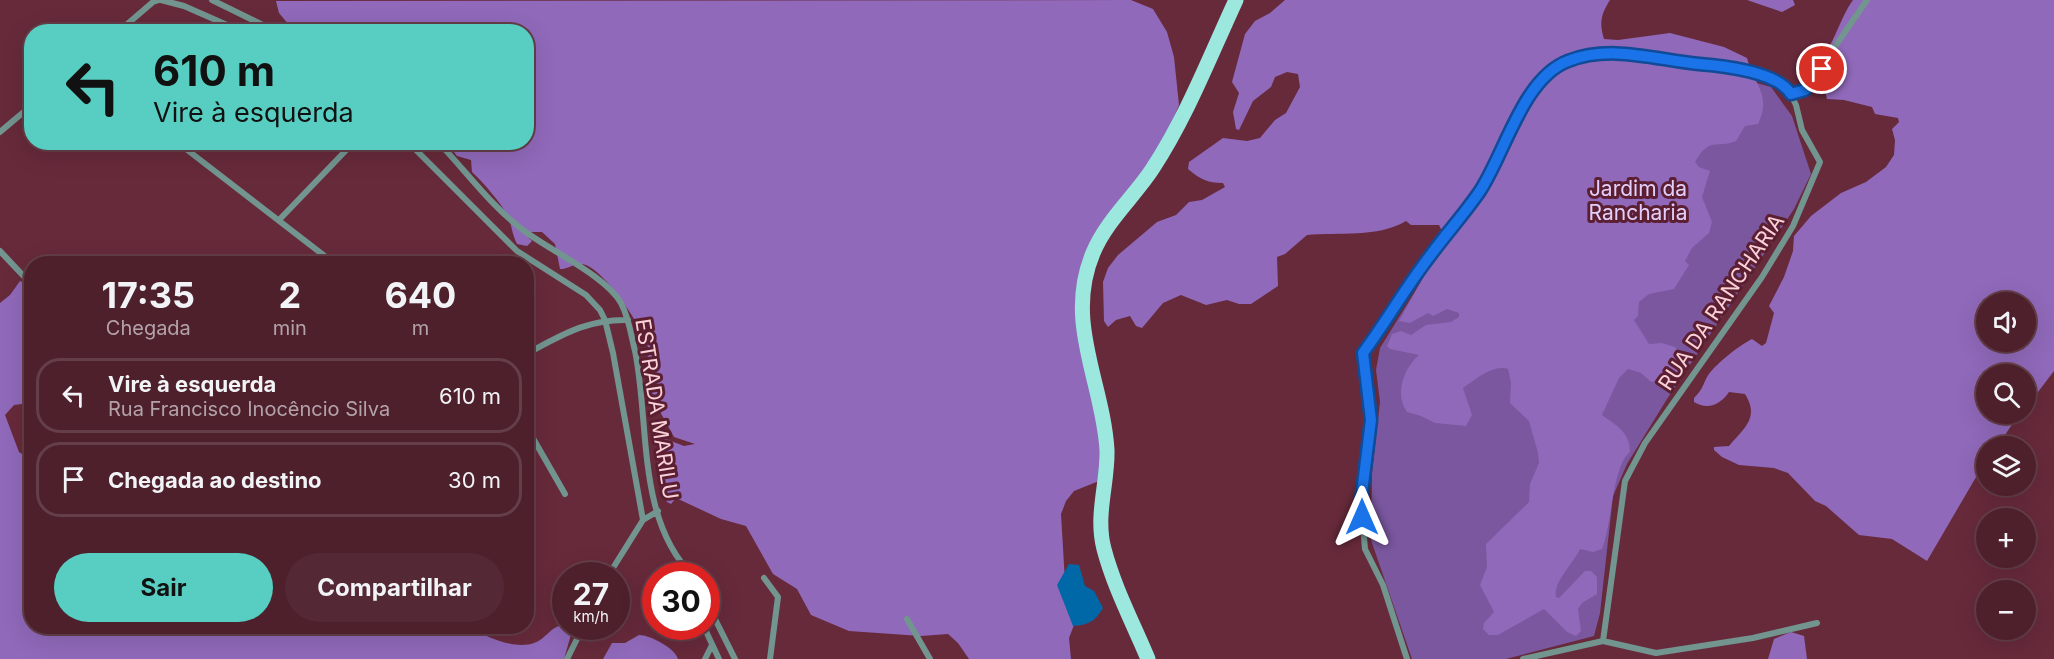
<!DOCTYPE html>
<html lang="pt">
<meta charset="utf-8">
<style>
:root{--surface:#4d202c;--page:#542834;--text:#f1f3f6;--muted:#b3a3a9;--line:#643e48;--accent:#57cec1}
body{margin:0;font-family:Inter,sans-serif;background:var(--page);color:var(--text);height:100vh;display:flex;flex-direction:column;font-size:22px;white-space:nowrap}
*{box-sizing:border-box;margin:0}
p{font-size:20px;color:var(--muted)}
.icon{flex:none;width:33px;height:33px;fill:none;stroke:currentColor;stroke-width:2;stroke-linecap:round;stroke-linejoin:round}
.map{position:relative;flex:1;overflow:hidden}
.side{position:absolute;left:24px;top:256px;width:510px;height:378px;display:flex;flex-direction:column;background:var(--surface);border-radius:24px;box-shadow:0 6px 24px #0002,0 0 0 2px var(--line)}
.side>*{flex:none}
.banner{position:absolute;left:24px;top:24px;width:510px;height:126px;border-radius:24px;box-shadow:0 6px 24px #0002,0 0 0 2px var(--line);background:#57cec1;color:#111;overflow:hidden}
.buttons{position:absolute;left:1976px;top:292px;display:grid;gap:12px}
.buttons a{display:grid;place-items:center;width:60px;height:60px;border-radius:50%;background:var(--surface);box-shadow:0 6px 24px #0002,0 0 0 2px var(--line);font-size:30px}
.speed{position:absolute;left:552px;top:562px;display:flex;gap:12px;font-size:30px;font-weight:700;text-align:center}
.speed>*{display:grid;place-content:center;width:78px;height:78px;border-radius:50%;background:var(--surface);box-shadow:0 6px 24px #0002,0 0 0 2px var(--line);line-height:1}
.speed small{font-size:15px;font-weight:400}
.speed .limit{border:9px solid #d22;background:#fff;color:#111}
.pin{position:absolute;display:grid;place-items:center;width:51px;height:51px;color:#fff;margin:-26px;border:3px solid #fff;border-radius:50%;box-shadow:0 2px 6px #0007}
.me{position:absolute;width:66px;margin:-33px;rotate:0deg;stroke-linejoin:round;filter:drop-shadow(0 0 4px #0008)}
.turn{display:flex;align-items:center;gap:21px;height:126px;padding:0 30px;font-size:27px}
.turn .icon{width:78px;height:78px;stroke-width:2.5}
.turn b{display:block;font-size:42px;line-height:51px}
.eta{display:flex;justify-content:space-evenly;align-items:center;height:102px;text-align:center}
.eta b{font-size:36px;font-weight:700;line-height:42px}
.primary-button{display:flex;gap:12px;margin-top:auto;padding:12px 30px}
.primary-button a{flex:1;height:69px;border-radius:36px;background:var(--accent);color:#111;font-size:24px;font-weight:700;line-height:69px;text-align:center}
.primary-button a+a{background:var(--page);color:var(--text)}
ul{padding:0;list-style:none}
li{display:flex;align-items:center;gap:18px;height:75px;margin:0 12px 9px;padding:0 18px;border:3px solid var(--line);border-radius:24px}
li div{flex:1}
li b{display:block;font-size:22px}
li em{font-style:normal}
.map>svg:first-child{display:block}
.green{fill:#7a579f}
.forest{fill:#9069ba;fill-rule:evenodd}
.water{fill:#0068a6}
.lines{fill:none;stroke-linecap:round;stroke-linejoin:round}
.street{stroke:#729590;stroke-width:6}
.primary{stroke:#9ce8de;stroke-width:15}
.route-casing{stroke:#114b97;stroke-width:15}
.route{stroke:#1a73e8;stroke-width:10}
.labels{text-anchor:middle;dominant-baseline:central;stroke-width:6;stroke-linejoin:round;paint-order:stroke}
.park-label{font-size:21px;fill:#e2cefa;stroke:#5b1f31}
.street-label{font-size:21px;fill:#fad2da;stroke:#5b1f31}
</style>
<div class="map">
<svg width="2054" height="659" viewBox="0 0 2054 659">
<rect width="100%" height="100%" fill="#672a3b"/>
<path class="green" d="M 1753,82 L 1771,87 L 1792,116 L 1811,174 L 1794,209 L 1667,399 L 1627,464 L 1613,496 L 1600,613 L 1594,636 L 1506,659 L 1412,659 L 1371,540 L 1372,473 L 1380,402 L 1376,370 L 1380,348 L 1424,277 Z"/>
<path class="forest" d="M 1131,0 L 1153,9 L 1167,32 L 1174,57 L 1179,105 L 1154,165 L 1101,232 L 1084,289 L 1102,437 L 1099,481 L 1074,491 L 1066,501 L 1061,514 L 1065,582 L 1074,625 L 1069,638 L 1071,659 L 969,659 L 958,643 L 948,634 L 921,636 L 849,631 L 811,615 L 797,589 L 773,574 L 746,526 L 721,519 L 676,498 L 671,504 L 667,502 L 657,477 L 657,444 L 663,438 L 684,446 L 695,444 L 674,437 L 651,395 L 644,361 L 650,354 C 647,333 608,274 586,265 C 576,261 570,269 560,269 L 555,244 L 542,232 L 530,232 L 528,237 L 532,241 L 527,246 L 517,244 C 512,234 512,226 508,217 C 504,206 481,180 472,172 L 471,160 L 457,156 L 447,143 L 526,142 L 526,32 L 294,31 L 279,13 L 276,1 Z
M 1285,0 L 1610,0 C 1601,14 1599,23 1604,39 L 1618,40 L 1670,33 L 1724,47 L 1747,58 C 1754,85 1772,95 1758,124 L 1745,126 L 1736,141 C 1716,149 1710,136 1695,162 L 1699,167 L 1710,171 L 1702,197 L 1712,222 L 1709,233 L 1692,248 L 1685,261 L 1689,265 L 1674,289 L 1649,294 L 1639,302 L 1638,316 L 1634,320 L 1649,344 L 1662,343 L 1675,347 L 1682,360 L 1678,373 L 1665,380 L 1651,382 L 1641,373 L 1628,369 L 1619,378 L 1602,415 C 1615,425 1630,431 1630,452 C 1612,466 1612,525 1602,549 L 1593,552 L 1580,549 C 1573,564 1553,582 1556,597 L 1559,598 L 1585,571 L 1591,571 L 1597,577 L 1597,594 L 1582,603 L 1578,609 L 1581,631 L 1576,636 L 1567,632 L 1544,609 L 1498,635 L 1489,635 L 1483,629 L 1484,623 L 1494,612 L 1480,585 L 1487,567 L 1486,544 L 1529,502 L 1530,484 L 1539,463 L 1538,453 L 1529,421 L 1510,403 L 1511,383 L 1508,369 C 1493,364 1475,380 1463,388 L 1472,415 L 1466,426 L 1435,423 L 1421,416 L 1407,412 C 1394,394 1404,368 1419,355 L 1390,349 L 1387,346 L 1392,334 L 1401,331 L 1411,335 L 1426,325 L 1451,322 L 1459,317 L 1459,313 L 1447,309 L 1433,316 L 1428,313 L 1410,323 L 1399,321 L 1439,249 L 1435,237 L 1442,231 L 1439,225 L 1411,225 L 1406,221 C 1378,238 1338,232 1307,235 L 1285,254 L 1277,257 L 1278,286 L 1251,304 L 1239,304 L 1227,300 L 1206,305 L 1181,295 L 1163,303 L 1142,328 L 1136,326 L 1130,316 L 1116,320 L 1108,327 L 1104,321 L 1103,282 L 1108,268 L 1118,255 L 1157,222 L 1176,215 L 1189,202 L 1202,200 L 1225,187 L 1223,183 C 1207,183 1200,179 1188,169 L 1189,162 L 1223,138 L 1247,141 L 1260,138 L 1275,120 L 1286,113 L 1300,87 L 1298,74 L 1287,72 L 1275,77 L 1271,87 L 1253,101 L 1239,130 L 1236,129 L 1233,112 L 1239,93 L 1232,82 L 1245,34 L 1255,21 L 1270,13 Z
M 1747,0 L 1793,0 L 1795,5 L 1782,12 Z
M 1853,0 L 2054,0 L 2054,371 L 2025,409 L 2025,375 L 1986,375 L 1986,414 L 2019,414 L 1997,447 L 1986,447 L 1986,460 L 1927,561 L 1892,539 L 1859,535 L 1826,506 L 1815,501 L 1788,473 L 1774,468 L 1739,465 L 1722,457 L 1714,450 L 1714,447 L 1729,446 C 1744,428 1760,418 1745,394 L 1729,392 C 1721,404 1708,411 1694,402 L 1694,398 C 1701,391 1702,388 1706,379 C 1712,366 1740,345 1752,339 L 1762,346 L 1766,343 L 1774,313 L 1769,306 L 1784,277 L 1793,251 L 1794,236 L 1811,216 L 1841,193 L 1866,182 L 1886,167 L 1894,155 L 1895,140 L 1892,129 L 1899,122 L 1898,118 L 1875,114 L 1872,107 L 1844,100 L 1827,99 L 1823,82 L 1815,66 C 1831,54 1840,17 1853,0 ZM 1986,303 L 2025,303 L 2025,342 L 1986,342 Z
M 20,281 L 31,286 L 31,388 L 22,404 L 14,405 L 5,415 L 19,452 L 31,460 L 32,627 L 470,627 C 486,637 515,650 534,643 C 546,639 549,628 562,625 L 572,631 L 564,659 L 0,659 L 0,303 L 10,295 Z
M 1791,632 L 1804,636 L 1807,659 L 1768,659 L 1774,639 Z
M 639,635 C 650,635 675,648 678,659 L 603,659 L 612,643 L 625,643 Z"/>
<path class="water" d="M 1069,564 L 1079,565 L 1085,586 L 1094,591 L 1103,608 C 1095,621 1089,625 1073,626 L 1057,585 Z"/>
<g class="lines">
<path class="street" d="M 161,0 L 184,6 L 243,32
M 212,0 L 277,32
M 118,32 L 153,2 L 159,0
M 1791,94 L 1805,90 L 1867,0
M 0,132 L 32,105
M 177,142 L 335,264
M 408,142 L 517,251 L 586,295 L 600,310 L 605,320 L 613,353 L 643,520
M 438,142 C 466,171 491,206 523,230 C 549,250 606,276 621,303 C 629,318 631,335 635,351 C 650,424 636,519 693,576
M 279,220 L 354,142
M 0,251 L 32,285
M 171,259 L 177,264
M 526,354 C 562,335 587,319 628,320
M 526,426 L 565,494
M 608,576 L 643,520 L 658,511
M 764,578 L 778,597 L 770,659
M 706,601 L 735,659
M 907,619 L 930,659
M 704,627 L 719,659
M 567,659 L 583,627
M 705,659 L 712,645
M 1407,659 L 1383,585 L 1365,549 L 1361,501 L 1371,420 L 1363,353 L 1428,257 L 1481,189 L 1532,93 L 1544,76 L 1567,61 L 1590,55 L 1618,52 L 1756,74 L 1786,85 L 1796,105 L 1802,130 L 1820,162 L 1793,226 L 1762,277 L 1645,443 L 1625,481 L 1603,641
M 1523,659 L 1603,641 L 1656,653 L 1753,638 L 1817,623"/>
<path class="primary" d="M 1148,659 C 1133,623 1114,587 1104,549 C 1095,515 1108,483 1107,450 C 1103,382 1064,322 1093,253 C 1106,221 1135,196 1153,168 C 1187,116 1210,56 1236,0"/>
</g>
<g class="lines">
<defs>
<path id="route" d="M 1362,517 L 1361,501 L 1371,420 L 1363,353 C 1386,322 1406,287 1430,256 C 1446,234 1465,213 1480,191 C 1505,153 1523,78 1568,61 C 1611,44 1656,60 1699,64 C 1724,66 1778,72 1791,94 L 1805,90 L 1822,69"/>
</defs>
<use href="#route" class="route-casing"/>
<use href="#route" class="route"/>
</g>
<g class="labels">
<g class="park-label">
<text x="1638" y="188">Jardim da<tspan x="1638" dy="24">Rancharia</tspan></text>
</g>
<g class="street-label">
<text transform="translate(1721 302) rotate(-56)">RUA DA RANCHARIA</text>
<text transform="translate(657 409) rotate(81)">ESTRADA MARILU</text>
</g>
</g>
</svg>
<div class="buttons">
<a><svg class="icon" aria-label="sound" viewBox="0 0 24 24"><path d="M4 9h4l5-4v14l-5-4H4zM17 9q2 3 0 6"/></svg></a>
<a><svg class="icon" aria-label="search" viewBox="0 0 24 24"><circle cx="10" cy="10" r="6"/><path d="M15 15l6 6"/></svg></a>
<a><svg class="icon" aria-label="layers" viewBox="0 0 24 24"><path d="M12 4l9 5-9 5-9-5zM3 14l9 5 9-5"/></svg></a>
<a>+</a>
<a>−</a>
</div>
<div class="speed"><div>27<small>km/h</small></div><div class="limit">30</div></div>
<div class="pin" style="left:1822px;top:69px;background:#d93025"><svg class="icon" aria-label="arrive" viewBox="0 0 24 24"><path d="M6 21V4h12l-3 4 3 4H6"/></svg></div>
<svg class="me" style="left:1362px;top:517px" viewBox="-20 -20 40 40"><path d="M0-17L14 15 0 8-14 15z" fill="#1a73e8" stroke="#fff" stroke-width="4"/></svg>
<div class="banner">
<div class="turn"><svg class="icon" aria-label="left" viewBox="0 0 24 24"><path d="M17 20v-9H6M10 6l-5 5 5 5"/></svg><div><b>610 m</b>Vire à esquerda</div></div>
</div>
<section class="side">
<div class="eta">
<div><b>17:35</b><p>Chegada</p></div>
<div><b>2</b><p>min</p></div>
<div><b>640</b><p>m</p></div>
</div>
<ul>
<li><svg class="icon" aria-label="left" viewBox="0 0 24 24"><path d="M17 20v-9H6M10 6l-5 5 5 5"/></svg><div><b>Vire à esquerda</b><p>Rua Francisco Inocêncio Silva</p></div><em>610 m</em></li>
<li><svg class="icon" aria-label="arrive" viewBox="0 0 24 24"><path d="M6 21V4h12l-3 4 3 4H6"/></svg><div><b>Chegada ao destino</b></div><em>30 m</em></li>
</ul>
<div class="primary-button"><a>Sair</a><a>Compartilhar</a></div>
</section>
</div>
